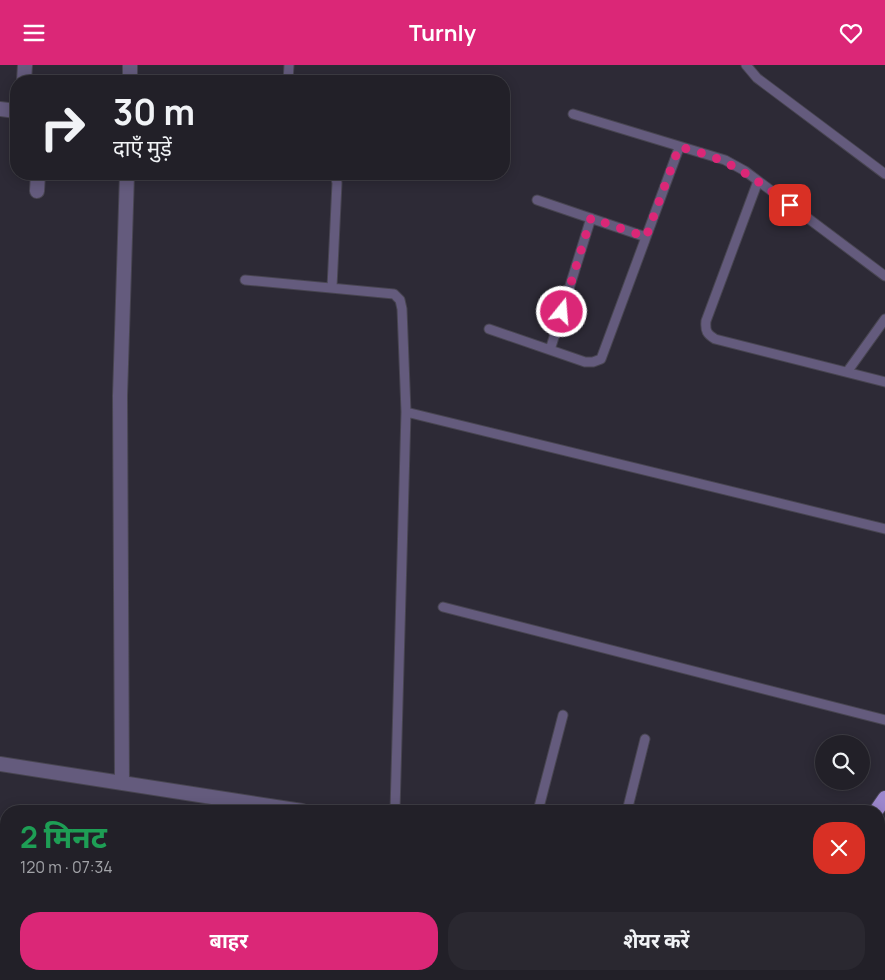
<!DOCTYPE html>
<html lang="hi">
<meta charset="utf-8">
<style>
:root{--surface:#222028;--page:#2a2830;--text:#f1f3f6;--muted:#a2a3a8;--line:#3f3e45;--accent:#db2777}
body{margin:0;font-family:Manrope,"Noto Sans Devanagari",sans-serif;background:var(--page);color:var(--text);height:100vh;display:flex;flex-direction:column;font-size:19px;white-space:nowrap}
*{box-sizing:border-box;margin:0}
p{font-size:16px;color:var(--muted)}
.icon{flex:none;width:28px;height:28px;fill:none;stroke:currentColor;stroke-width:2;stroke-linecap:round;stroke-linejoin:round}
.map{position:relative;flex:1;overflow:hidden}
.details{position:absolute;left:0px;top:740px;width:885px;height:175px;display:flex;flex-direction:column;background:var(--surface);border-radius:20px 20px 0 0;box-shadow:0 2px 12px #0003,0 0 0 1px var(--line)}
.details>*{flex:none}
.guide{position:absolute;left:10px;top:10px;width:500px;height:105px;border-radius:20px;box-shadow:0 2px 12px #0003,0 0 0 1px var(--line);background:#222028;color:var(--text);overflow:hidden}
.buttons{position:absolute;left:815px;top:670px;display:grid;gap:10px}
.buttons a{display:grid;place-items:center;width:55px;height:55px;border-radius:50%;background:var(--surface);box-shadow:0 2px 12px #0003,0 0 0 1px var(--line);font-size:25px}
.pin{position:absolute;display:grid;place-items:center;width:42px;height:42px;color:#fff;margin:-21px;border-radius:10px;box-shadow:0 2px 8px #0006}
.me{position:absolute;width:55px;margin:-28px;rotate:17deg;stroke-linejoin:round;filter:drop-shadow(0 0 4px #0008)}
.turn{display:flex;align-items:center;gap:18px;height:105px;padding:0 20px;font-size:22px}
.turn .icon{width:65px;height:65px;stroke-width:2.5}
.turn b{display:block;font-size:35px;line-height:42px}
.round{display:grid;place-items:center;flex:none;width:52px;height:52px;border-radius:20px;background:var(--page)}
.summary{display:flex;align-items:center;justify-content:space-between;height:85px;padding:0 20px}
h1{font-size:30px;font-weight:700;line-height:38px;color:#1e9e55}
.button{display:flex;gap:10px;margin-top:auto;padding:10px 20px}
.button a{flex:1;height:58px;border-radius:20px;background:var(--accent);color:#fff;font-size:20px;font-weight:700;line-height:58px;text-align:center}
.button a+a{background:var(--page);color:var(--text)}
header{display:flex;justify-content:space-between;align-items:center;height:65px;padding:0 20px;background:var(--accent);color:#fff;font-size:22px;font-weight:700}
.map>svg:first-child{display:block}
.lines{fill:none;stroke-linecap:round;stroke-linejoin:round}
.service-casing{stroke:#484551;stroke-width:11}
.minor-casing{stroke:#484551;stroke-width:16}
.primary-casing{stroke:#484551;stroke-width:16}
.service{stroke:#645b7d;stroke-width:9}
.minor{stroke:#645b7d;stroke-width:14}
.primary{stroke:#9c87cd;stroke-width:14}
.route{stroke:#db2777;stroke-width:9;stroke-dasharray:0 16.2}
</style>
<header><svg class="icon" aria-label="menu" viewBox="0 0 24 24"><path d="M4 6h16M4 12h16M4 18h16"/></svg>Turnly<svg class="icon" aria-label="heart" viewBox="0 0 24 24"><path d="M12 20l-8-8c-3-5 5-10 8-4 3-6 11-1 8 4z"/></svg></header>
<div class="map">
<svg width="885" height="915" viewBox="0 0 885 915">
<rect width="100%" height="100%" fill="#2d2a36"/>
<g class="lines">
<defs>
<path id="service" d="M 746,0 L 757,13 L 885,109
M 288,16 L 289,0
M 573,49 L 725,95 L 745,106 L 885,211
M 758,116 L 706,256 C 705,266 707,269 715,274 L 885,317
M 537,135 L 646,172
M 245,215 L 394,229 L 400,235 L 402,244 L 406,347
M 332,222 L 337,118 L 335,109
M 489,264 L 585,297 L 593,297 L 601,294 L 679,83
M 550,285 L 591,153
M 847,307 L 885,254
M 443,542 L 885,655
M 395,746 L 406,347 L 885,464
M 538,746 L 563,650
M 627,746 L 645,674
M 879,847 L 885,851
M 291,915 L 293,909"/>
<path id="minor" d="M 24,16 L 25,0
M 130,16 L 130,0
M 0,44 L 16,46
M 37,126 L 38,109
M 0,699 L 302,746
M 122,718 L 120,331 L 127,109"/>
<path id="primary" d="M 876,746 L 885,733
M 879,787 L 885,779
M 879,819 L 885,811
M 754,915 L 758,909
M 785,915 L 789,909
M 807,915 L 812,909"/>
</defs>
<use href="#service" class="service-casing"/>
<use href="#minor" class="minor-casing"/>
<use href="#primary" class="primary-casing"/>
<use href="#service" class="service"/>
<use href="#minor" class="minor"/>
<use href="#primary" class="primary"/>
</g>
<g class="lines">
<path class="route" d="M 562,247 L 591,153 L 646,172 L 679,82 C 728,93 750,110 790,140"/>
</g>
</svg>
<div class="buttons">
<a><svg class="icon" aria-label="search" viewBox="0 0 24 24"><circle cx="10" cy="10" r="6"/><path d="M15 15l6 6"/></svg></a>
</div>
<div class="pin" style="left:790px;top:140px;background:#d93025"><svg class="icon" aria-label="arrive" viewBox="0 0 24 24"><path d="M6 21V4h12l-3 4 3 4H6"/></svg></div>
<svg class="me" style="left:562px;top:247px" viewBox="-20 -20 40 40"><circle r="17" fill="#db2777" stroke="#fff" stroke-width="3"/><path d="M0-11L8 9 0 5-8 9z" fill="#fff"/></svg>
<div class="guide">
<div class="turn"><svg class="icon" aria-label="right" viewBox="0 0 24 24"><path d="M7 20v-9h11M14 6l5 5-5 5"/></svg><div><b>30 m</b>दाएँ मुड़ें</div></div>
</div>
<section class="details">
<div class="summary"><div><h1>2 मिनट</h1><p>120 m · 07:34</p></div><a class="round" style="background:#d93025;color:#fff"><svg class="icon" aria-label="close" viewBox="0 0 24 24"><path d="M6 6l12 12M18 6L6 18"/></svg></a></div>
<div class="button"><a>बाहर</a><a>शेयर करें</a></div>
</section>
</div>
